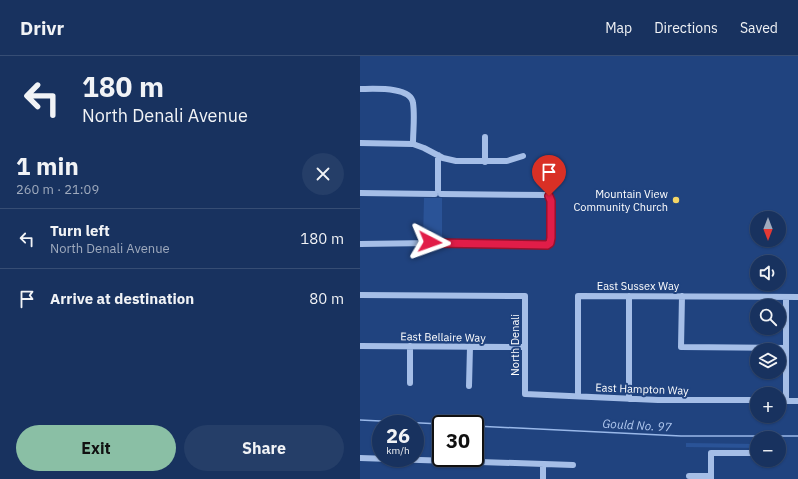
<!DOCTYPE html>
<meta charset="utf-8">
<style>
:root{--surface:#18325f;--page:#253e68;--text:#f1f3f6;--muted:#9faabd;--line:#364d74;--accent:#8abfa5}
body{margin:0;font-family:"IBM Plex Sans",sans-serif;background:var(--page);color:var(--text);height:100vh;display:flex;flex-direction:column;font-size:15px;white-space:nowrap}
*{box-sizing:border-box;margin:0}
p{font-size:13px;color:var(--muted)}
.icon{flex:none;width:22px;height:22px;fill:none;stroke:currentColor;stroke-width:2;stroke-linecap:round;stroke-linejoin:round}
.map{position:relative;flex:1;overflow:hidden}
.panel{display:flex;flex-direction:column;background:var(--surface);width:360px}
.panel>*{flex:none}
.banner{background:#18325f;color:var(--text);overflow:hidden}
.needle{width:26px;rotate:180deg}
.fabs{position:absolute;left:390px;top:155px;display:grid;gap:8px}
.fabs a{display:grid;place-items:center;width:36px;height:36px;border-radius:50%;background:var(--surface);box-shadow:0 1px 3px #0004,0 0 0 1px var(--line);font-size:20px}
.speed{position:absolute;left:12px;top:359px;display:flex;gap:8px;font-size:20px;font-weight:700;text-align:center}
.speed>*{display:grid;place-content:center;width:52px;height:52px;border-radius:50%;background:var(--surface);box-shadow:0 1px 3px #0004,0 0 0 1px var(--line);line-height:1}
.speed small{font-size:10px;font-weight:400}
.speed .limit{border:2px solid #111;border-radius:6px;background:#fff;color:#111}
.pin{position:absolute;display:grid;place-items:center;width:34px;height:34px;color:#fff;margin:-41px -17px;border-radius:50% 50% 50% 0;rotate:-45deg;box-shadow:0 0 4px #0007}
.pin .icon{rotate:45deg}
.me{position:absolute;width:44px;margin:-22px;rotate:94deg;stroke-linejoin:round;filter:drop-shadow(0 0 3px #0008)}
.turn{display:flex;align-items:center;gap:14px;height:84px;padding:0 16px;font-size:18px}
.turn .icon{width:52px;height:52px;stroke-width:2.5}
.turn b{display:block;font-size:28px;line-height:34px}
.round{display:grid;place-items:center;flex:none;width:42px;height:42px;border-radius:21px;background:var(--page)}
.overview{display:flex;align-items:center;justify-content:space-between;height:68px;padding:0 16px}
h1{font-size:24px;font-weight:800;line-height:30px}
.primary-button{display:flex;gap:8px;margin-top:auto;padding:8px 16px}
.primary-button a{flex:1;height:46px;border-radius:24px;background:var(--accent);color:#111;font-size:16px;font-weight:800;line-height:46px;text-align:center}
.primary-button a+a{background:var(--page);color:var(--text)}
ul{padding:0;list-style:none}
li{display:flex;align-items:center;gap:12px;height:60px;padding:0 16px;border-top:1px solid var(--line)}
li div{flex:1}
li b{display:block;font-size:15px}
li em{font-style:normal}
header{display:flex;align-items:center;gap:24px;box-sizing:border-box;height:56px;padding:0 20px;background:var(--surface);border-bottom:1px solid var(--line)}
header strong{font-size:19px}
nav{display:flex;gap:22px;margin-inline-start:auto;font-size:14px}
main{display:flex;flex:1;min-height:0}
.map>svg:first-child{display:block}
.green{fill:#2a5397}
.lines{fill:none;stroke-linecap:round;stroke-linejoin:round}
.stream{stroke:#99b8e9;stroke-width:1.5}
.minor{stroke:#a5bee7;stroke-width:6}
.route-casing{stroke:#92132f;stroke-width:10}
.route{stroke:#e11d48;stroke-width:7}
.poi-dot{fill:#f4d666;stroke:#20437f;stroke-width:1.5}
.labels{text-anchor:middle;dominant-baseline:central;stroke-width:4;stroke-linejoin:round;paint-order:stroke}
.poi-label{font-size:11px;fill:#fff;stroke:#20437f;text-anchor:end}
.street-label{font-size:11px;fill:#fff;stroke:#20437f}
.water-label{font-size:12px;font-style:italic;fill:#b0c8ef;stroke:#20437f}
</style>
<header>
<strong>Drivr</strong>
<nav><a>Map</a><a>Directions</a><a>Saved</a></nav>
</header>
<main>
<section class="panel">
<div class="banner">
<div class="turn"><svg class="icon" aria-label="left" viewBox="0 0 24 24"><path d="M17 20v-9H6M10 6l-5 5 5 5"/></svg><div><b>180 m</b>North Denali Avenue</div></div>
</div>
<div class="overview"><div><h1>1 min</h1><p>260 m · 21:09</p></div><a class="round"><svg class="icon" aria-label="close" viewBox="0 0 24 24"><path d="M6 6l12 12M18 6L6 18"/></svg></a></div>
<ul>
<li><svg class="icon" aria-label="left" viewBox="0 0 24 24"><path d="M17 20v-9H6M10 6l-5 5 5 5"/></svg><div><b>Turn left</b><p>North Denali Avenue</p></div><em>180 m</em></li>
<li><svg class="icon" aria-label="arrive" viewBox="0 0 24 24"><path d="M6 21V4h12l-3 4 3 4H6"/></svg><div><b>Arrive at destination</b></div><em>80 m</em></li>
</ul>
<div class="primary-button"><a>Exit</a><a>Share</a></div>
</section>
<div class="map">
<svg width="438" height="423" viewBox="0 0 438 423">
<rect width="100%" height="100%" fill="#20437f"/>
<path class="green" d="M 64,142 L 82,142 L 82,184 L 73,182 L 63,184 Z
M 326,387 L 397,388 L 397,392 L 326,391 Z"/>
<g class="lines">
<path class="stream" d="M 0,364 L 81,368
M 115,370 L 321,380 L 438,380"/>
<path class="minor" d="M 0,33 C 13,33 51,30 53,47 C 55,60 53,75 53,88
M 125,81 L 125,106
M 0,87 L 53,88 L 64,92 L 83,102 L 96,105 L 147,105 L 163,100
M 78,99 L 78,134
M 0,137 L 75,138
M69.5 187a3.5 3.5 0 1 1 7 0a3.5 3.5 0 1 1-7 0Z
M 76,187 L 185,189 L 190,187 L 191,182 L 191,145 L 189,140 L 187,139 L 81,138
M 0,188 L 70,187
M 0,239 L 165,240 L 165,338 L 298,344 L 397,344
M 322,240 L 321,291 L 426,292
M 0,290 L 165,291
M 50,290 L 50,327
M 109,330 L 110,291
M 218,340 L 218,240 L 438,241
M 269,343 L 269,240
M 419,345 L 438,345
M 426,345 L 426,241
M 0,402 L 213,409
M 183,408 L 183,423
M 329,420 L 351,420
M 351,423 L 351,397 L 395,397 L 397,399"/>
</g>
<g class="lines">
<defs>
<path id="route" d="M 70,186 L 73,184 L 76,187 L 187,189 L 190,187 L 191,182 L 191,145 L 189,140"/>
</defs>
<use href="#route" class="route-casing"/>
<use href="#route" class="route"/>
</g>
<circle class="poi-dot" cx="316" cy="144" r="4"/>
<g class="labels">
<g class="poi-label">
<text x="308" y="138">Mountain View<tspan x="308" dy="13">Community Church</tspan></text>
</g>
<g class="street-label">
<text x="278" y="230">East Sussex Way</text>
<text transform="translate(83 281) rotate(1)">East Bellaire Way</text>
<text transform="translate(155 289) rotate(-90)">North Denali</text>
<text transform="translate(282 333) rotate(2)">East Hampton Way</text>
</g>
<g class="water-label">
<text transform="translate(277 369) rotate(3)">Gould No. 97</text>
</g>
</g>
</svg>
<div class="fabs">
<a><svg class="needle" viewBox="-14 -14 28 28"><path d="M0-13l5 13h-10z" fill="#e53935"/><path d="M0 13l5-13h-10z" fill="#9faabd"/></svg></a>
<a><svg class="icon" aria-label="sound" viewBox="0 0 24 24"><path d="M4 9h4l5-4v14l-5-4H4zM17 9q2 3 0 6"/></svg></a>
<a><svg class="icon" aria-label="search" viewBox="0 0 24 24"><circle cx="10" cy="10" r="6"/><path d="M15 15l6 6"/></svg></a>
<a><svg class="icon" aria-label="layers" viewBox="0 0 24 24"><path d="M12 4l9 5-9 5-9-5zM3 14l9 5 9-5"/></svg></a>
<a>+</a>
<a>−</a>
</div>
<div class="speed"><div>26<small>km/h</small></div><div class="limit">30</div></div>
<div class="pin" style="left:189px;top:140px;background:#d93025"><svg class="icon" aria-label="arrive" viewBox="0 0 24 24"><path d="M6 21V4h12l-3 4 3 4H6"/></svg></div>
<svg class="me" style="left:70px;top:186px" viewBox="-20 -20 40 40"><path d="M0-17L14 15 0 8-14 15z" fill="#e11d48" stroke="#fff" stroke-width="4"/></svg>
</div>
</main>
